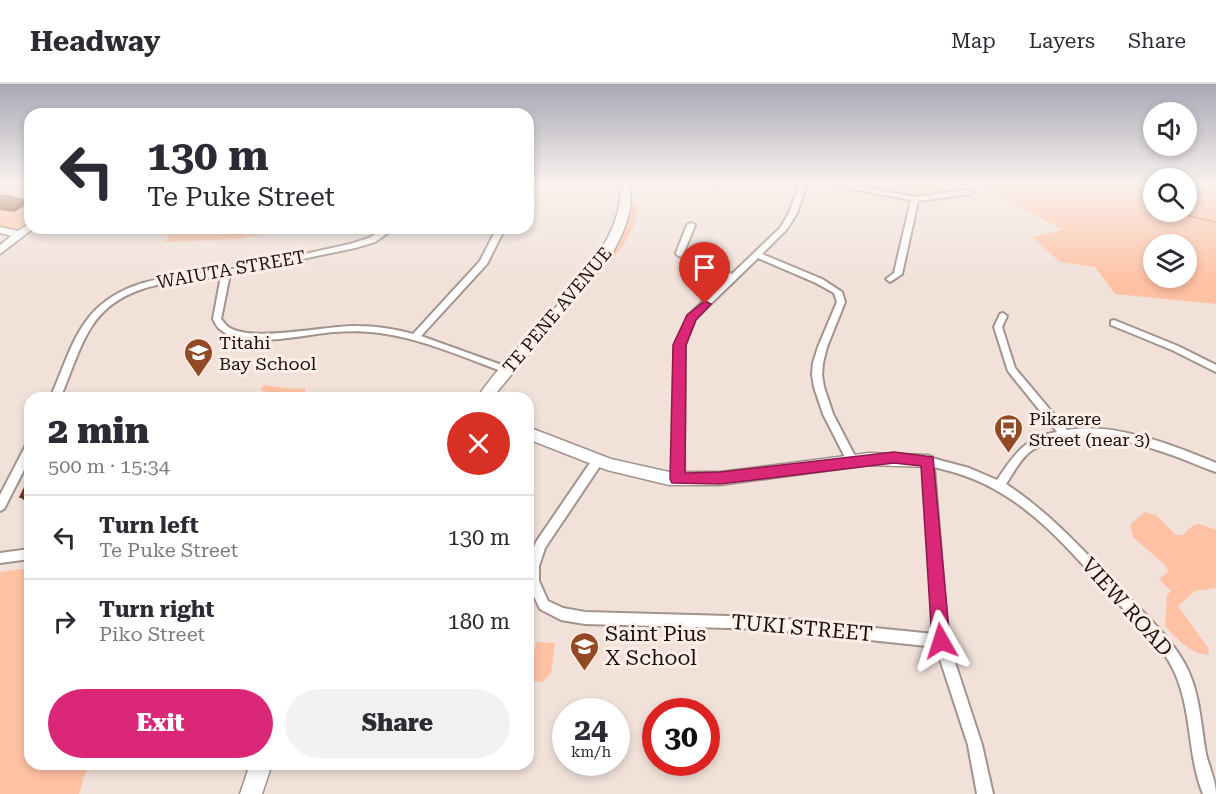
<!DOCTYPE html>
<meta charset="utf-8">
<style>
:root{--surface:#fff;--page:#f2f2f3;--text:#2b2b33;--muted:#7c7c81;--line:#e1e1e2;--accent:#db2777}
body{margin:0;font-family:"Roboto Serif",serif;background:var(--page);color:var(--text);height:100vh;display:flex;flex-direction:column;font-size:22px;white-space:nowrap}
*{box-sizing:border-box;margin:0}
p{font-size:20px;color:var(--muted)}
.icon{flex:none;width:33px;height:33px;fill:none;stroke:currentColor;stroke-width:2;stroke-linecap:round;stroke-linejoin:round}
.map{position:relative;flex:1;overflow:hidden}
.side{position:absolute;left:24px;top:308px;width:510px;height:378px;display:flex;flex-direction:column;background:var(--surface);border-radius:18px;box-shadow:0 3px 9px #0003}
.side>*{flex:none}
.guide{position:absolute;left:24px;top:24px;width:510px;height:126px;border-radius:18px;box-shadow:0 3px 9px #0003;background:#fff;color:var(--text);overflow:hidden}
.controls{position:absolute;left:1143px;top:18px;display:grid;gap:12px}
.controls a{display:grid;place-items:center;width:54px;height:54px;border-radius:50%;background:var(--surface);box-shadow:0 3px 9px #0003;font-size:30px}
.speed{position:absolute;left:552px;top:614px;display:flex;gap:12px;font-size:30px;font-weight:700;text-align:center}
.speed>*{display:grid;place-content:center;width:78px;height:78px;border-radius:50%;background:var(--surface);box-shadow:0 3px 9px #0003;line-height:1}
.speed small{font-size:15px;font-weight:400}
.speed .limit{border:9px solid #d22;background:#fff;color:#111}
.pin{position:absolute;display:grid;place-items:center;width:51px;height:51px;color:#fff;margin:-62px -26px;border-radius:50% 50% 50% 0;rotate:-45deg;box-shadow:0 0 6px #0007}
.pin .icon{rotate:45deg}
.me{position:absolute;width:66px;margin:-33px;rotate:354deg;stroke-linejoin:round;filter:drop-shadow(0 0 4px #0008)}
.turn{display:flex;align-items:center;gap:21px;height:126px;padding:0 24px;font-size:27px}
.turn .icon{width:78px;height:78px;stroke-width:2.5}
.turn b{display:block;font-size:42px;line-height:51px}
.round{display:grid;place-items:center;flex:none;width:63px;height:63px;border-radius:32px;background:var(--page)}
.head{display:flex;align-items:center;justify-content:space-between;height:102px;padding:0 24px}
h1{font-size:36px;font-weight:800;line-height:45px}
.action{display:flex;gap:12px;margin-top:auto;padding:12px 24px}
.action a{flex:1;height:69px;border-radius:36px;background:var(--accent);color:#fff;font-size:24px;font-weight:800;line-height:69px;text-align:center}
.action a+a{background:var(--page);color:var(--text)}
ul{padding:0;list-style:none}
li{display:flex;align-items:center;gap:18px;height:84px;padding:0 24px;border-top:2px solid var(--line)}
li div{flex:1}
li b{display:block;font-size:22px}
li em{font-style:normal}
header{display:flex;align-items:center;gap:36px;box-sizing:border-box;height:84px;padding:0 30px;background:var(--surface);border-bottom:2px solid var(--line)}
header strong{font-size:28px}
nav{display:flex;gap:33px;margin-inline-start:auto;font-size:21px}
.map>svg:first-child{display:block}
.green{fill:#ffc1a3;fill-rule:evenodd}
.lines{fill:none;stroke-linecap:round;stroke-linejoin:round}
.stream{stroke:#e99368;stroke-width:2}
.street-casing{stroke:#a2938c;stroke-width:4}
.secondary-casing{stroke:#a2938c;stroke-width:3}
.street{fill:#fff;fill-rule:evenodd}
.secondary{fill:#fff;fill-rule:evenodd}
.wall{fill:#7e3a14}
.shaded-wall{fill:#663010}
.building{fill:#924417;stroke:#663010;stroke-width:1.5}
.route{fill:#db2777;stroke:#8e194d;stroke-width:1.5}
.labels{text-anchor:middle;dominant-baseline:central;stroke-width:6;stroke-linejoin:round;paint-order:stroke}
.street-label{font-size:18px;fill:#17120f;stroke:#ffeee6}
.poi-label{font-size:18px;fill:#17120f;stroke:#ffeee6;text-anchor:start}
.near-street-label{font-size:21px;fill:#17120f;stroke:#ffeee6}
.near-poi-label{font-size:21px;fill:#17120f;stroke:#ffeee6;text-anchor:start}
</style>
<header>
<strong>Headway</strong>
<nav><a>Map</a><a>Layers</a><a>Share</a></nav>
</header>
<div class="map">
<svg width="1216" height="710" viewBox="0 0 1216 710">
<rect width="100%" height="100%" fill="#f1e1d9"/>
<path class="green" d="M 920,99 L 939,99 L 946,109 L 915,112 L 900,108 L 911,106 Z
M 974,99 L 1153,99 L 1154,128 L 1186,128 L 1187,99 L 1216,99 L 1216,220 L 1115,210 L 1095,183 L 1060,178 L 1032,153 L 1063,146 ZM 1154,160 L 1186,160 L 1186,194 L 1154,194 Z
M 0,107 L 30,108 L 30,142 L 18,150 L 0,146 Z
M 636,117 C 642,149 610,176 592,198 L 590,198 C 614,168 625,154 633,118 Z
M 173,144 L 292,144 L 240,155 L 165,158 Z
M 264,301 L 295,305 L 305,304 L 306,313 L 280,313 L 260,306 Z
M 1145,428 L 1156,431 L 1176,451 L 1183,451 C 1197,436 1198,439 1216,446 L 1216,504 L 1195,507 L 1178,522 L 1209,565 L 1208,571 C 1188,568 1178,556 1165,542 L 1167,511 L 1171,507 L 1159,495 L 1168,488 L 1166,482 L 1133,453 L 1130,441 Z
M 30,484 L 30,680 L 88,680 L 79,710 L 0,710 L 0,488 Z
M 536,558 L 555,559 L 551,589 L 543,598 L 530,597 Z"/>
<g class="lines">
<path class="stream" d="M 1115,99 L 1142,108 L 1154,116
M 1171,128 L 1216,138"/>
<defs>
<path id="street" d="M 712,99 L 720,99 L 720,101 L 716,103 L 713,103 Z
M 800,99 L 807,99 L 797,129 L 787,145 L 762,170 L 822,195 L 842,208 L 845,218 L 827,263 L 823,279 L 822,291 L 824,303 L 833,330 L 858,378 L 857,381 L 849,381 L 823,330 L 814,303 L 812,291 L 813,279 L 818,263 L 837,218 L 834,209 L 816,199 L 758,174 L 695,235 L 685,261 L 684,395 L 682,398 L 674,398 L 672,395 L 675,261 L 688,232 L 727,194 L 677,171 L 676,169 L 687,141 L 691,139 L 695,141 L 684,168 L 732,190 L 780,144 L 789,129 Z
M 820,99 L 838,99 L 915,113 L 969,106 L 973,108 L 969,110 L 918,117 L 902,190 L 890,198 L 886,195 L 894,189 L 911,116 Z
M 386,144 L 395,144 L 375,158 L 355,164 L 230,190 L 221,235 C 223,237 225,240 227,242 C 249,260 327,241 357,242 C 376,242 395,245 413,250 L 480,177 L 497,144 L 505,144 L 487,180 L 421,252 L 510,284 L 512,286 L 510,288 L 504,288 C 463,273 423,255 380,249 C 365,247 349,247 334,248 C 306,250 244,266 221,246 C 217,244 215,238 213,235 L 221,192 C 175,198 121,198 92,242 C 78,263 71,290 60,314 L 50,314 C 63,286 71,255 90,232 C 128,188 188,193 239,184 C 276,177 313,168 350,160 L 369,154 Z
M 1003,229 L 1007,232 L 1002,243 L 1015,284 L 1067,346 C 1114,338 1173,361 1216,379 L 1216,388 C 1200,383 1185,375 1169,370 C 1129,356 1074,342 1034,365 C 1022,372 1014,388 1006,400 C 1052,430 1086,470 1124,508 C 1147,533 1173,555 1188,586 C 1200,612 1201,642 1206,670 C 1209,683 1216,697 1216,710 L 1203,710 C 1188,673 1192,632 1177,594 C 1166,564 1139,542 1118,519 C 1080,479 1044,432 994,405 C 975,394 955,388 934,383 L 948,557 L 982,661 L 993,710 L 977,710 L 968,661 L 936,563 L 766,545 L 585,540 L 561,536 L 540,525 L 528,500 L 528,479 L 536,458 L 594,373 L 602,373 L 603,376 L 602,379 L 545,464 L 539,482 L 539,497 L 548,517 L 563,524 L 585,528 L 766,533 L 934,550 L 923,377 L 924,374 L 928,373 L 969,384 L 997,396 C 1014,371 1025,353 1057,348 L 1008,287 L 994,243 L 1000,230 Z
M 1114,236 L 1178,262 L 1216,281 L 1216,288 L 1172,266 L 1111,241 L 1111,237 Z
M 30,360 L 30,374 L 4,425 L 0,427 L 0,411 L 26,361 Z
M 30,465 L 30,475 L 0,479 L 0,469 Z"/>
<path id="secondary" d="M 620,99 L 630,99 C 634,125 625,146 613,168 L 492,314 L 477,314 C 515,254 629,173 620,99 Z
M 30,139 L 30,144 L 34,144 L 0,170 L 0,161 L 11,152 L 0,149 L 0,143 L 18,147 Z
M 528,343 L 611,375 L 669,388 L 720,388 L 869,369 L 928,371 L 933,373 L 936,377 L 933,381 L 928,383 L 869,381 L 720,401 L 669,401 L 607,386 L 528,355 Z
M 250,680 L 272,680 L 262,710 L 240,710 Z"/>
</defs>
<use href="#street" class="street-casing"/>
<use href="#secondary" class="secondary-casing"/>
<use href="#street" class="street"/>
<use href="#secondary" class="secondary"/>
</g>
<path class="wall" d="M 0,113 L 26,116 L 29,119 L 14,128 L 0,126 Z
M 30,402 L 30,421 L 20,413 Z"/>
<path class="shaded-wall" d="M 26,116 L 29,119 L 14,128 L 11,125 Z"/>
<path class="building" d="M 2,111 L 26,116 L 11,125 L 0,123 L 0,113 Z
M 30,402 L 30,412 L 20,413 L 25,403 Z"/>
<linearGradient id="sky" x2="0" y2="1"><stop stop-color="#a8a7b5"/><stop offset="0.5" stop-color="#f9f2ee"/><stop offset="1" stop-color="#f9f2ee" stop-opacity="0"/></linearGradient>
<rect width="1216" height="199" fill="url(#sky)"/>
<path class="route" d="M 705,217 L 711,220 L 696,236 L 686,261 L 685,389 L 720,388 L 894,368 L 933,373 L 950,557 L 947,563 L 941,566 L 935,563 L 932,557 L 921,382 L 894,379 L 720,400 L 672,399 L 670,395 L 673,261 L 687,231 Z"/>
<defs>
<symbol id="school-pin" viewBox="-11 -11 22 30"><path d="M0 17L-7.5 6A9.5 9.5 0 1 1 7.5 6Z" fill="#914a24" stroke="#ffeee6"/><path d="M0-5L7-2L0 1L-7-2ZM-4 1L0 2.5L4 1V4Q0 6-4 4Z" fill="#fff"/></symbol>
<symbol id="bus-pin" viewBox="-11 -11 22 30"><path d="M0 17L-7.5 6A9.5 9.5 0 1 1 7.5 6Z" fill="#914a24" stroke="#ffeee6"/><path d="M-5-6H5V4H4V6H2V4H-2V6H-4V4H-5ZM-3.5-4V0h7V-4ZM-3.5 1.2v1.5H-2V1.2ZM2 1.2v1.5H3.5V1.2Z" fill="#fff"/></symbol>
</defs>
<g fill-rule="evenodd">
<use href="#school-pin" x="182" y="252" width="33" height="45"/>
<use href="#bus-pin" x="992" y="328" width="33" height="45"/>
<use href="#school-pin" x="568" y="546" width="33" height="45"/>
</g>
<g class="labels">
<g class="street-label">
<text transform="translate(231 185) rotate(-10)">WAIUTA STREET</text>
<text transform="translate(557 226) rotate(-50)">TE PENE AVENUE</text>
</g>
<g class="poi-label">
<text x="219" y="258">Titahi<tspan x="219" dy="21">Bay School</tspan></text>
<text x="1029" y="334">Pikarere<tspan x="1029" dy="21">Street (near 3)</tspan></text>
</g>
<g class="near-street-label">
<text transform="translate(1127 523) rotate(48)">VIEW ROAD</text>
<text transform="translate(802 544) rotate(5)">TUKI STREET</text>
</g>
<g class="near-poi-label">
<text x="605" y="550">Saint Pius<tspan x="605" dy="24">X School</tspan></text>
</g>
</g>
</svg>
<div class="controls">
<a><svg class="icon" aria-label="sound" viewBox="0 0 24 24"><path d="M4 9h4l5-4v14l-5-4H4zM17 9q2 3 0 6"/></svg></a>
<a><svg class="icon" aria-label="search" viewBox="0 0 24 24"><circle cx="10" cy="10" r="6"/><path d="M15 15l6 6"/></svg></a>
<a><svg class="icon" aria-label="layers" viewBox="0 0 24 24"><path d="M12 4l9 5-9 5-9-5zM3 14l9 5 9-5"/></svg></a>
</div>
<div class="speed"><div>24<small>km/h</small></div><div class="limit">30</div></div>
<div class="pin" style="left:705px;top:220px;background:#d93025"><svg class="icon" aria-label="arrive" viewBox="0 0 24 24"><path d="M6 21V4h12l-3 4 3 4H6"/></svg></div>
<svg class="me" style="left:941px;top:557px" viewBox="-20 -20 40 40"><path d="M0-17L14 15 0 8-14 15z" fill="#db2777" stroke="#fff" stroke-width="4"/></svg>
<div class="guide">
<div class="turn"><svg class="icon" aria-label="left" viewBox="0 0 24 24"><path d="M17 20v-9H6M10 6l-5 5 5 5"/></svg><div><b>130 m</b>Te Puke Street</div></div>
</div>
<section class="side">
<div class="head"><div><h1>2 min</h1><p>500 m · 15:34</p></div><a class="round" style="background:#d93025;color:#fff"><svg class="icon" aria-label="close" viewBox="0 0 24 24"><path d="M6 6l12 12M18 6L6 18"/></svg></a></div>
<ul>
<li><svg class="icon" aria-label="left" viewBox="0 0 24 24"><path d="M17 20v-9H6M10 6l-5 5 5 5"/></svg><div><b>Turn left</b><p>Te Puke Street</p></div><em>130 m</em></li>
<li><svg class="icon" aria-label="right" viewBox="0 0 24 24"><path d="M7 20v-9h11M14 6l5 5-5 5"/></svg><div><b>Turn right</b><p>Piko Street</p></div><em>180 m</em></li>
</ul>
<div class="action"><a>Exit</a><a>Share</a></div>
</section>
</div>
